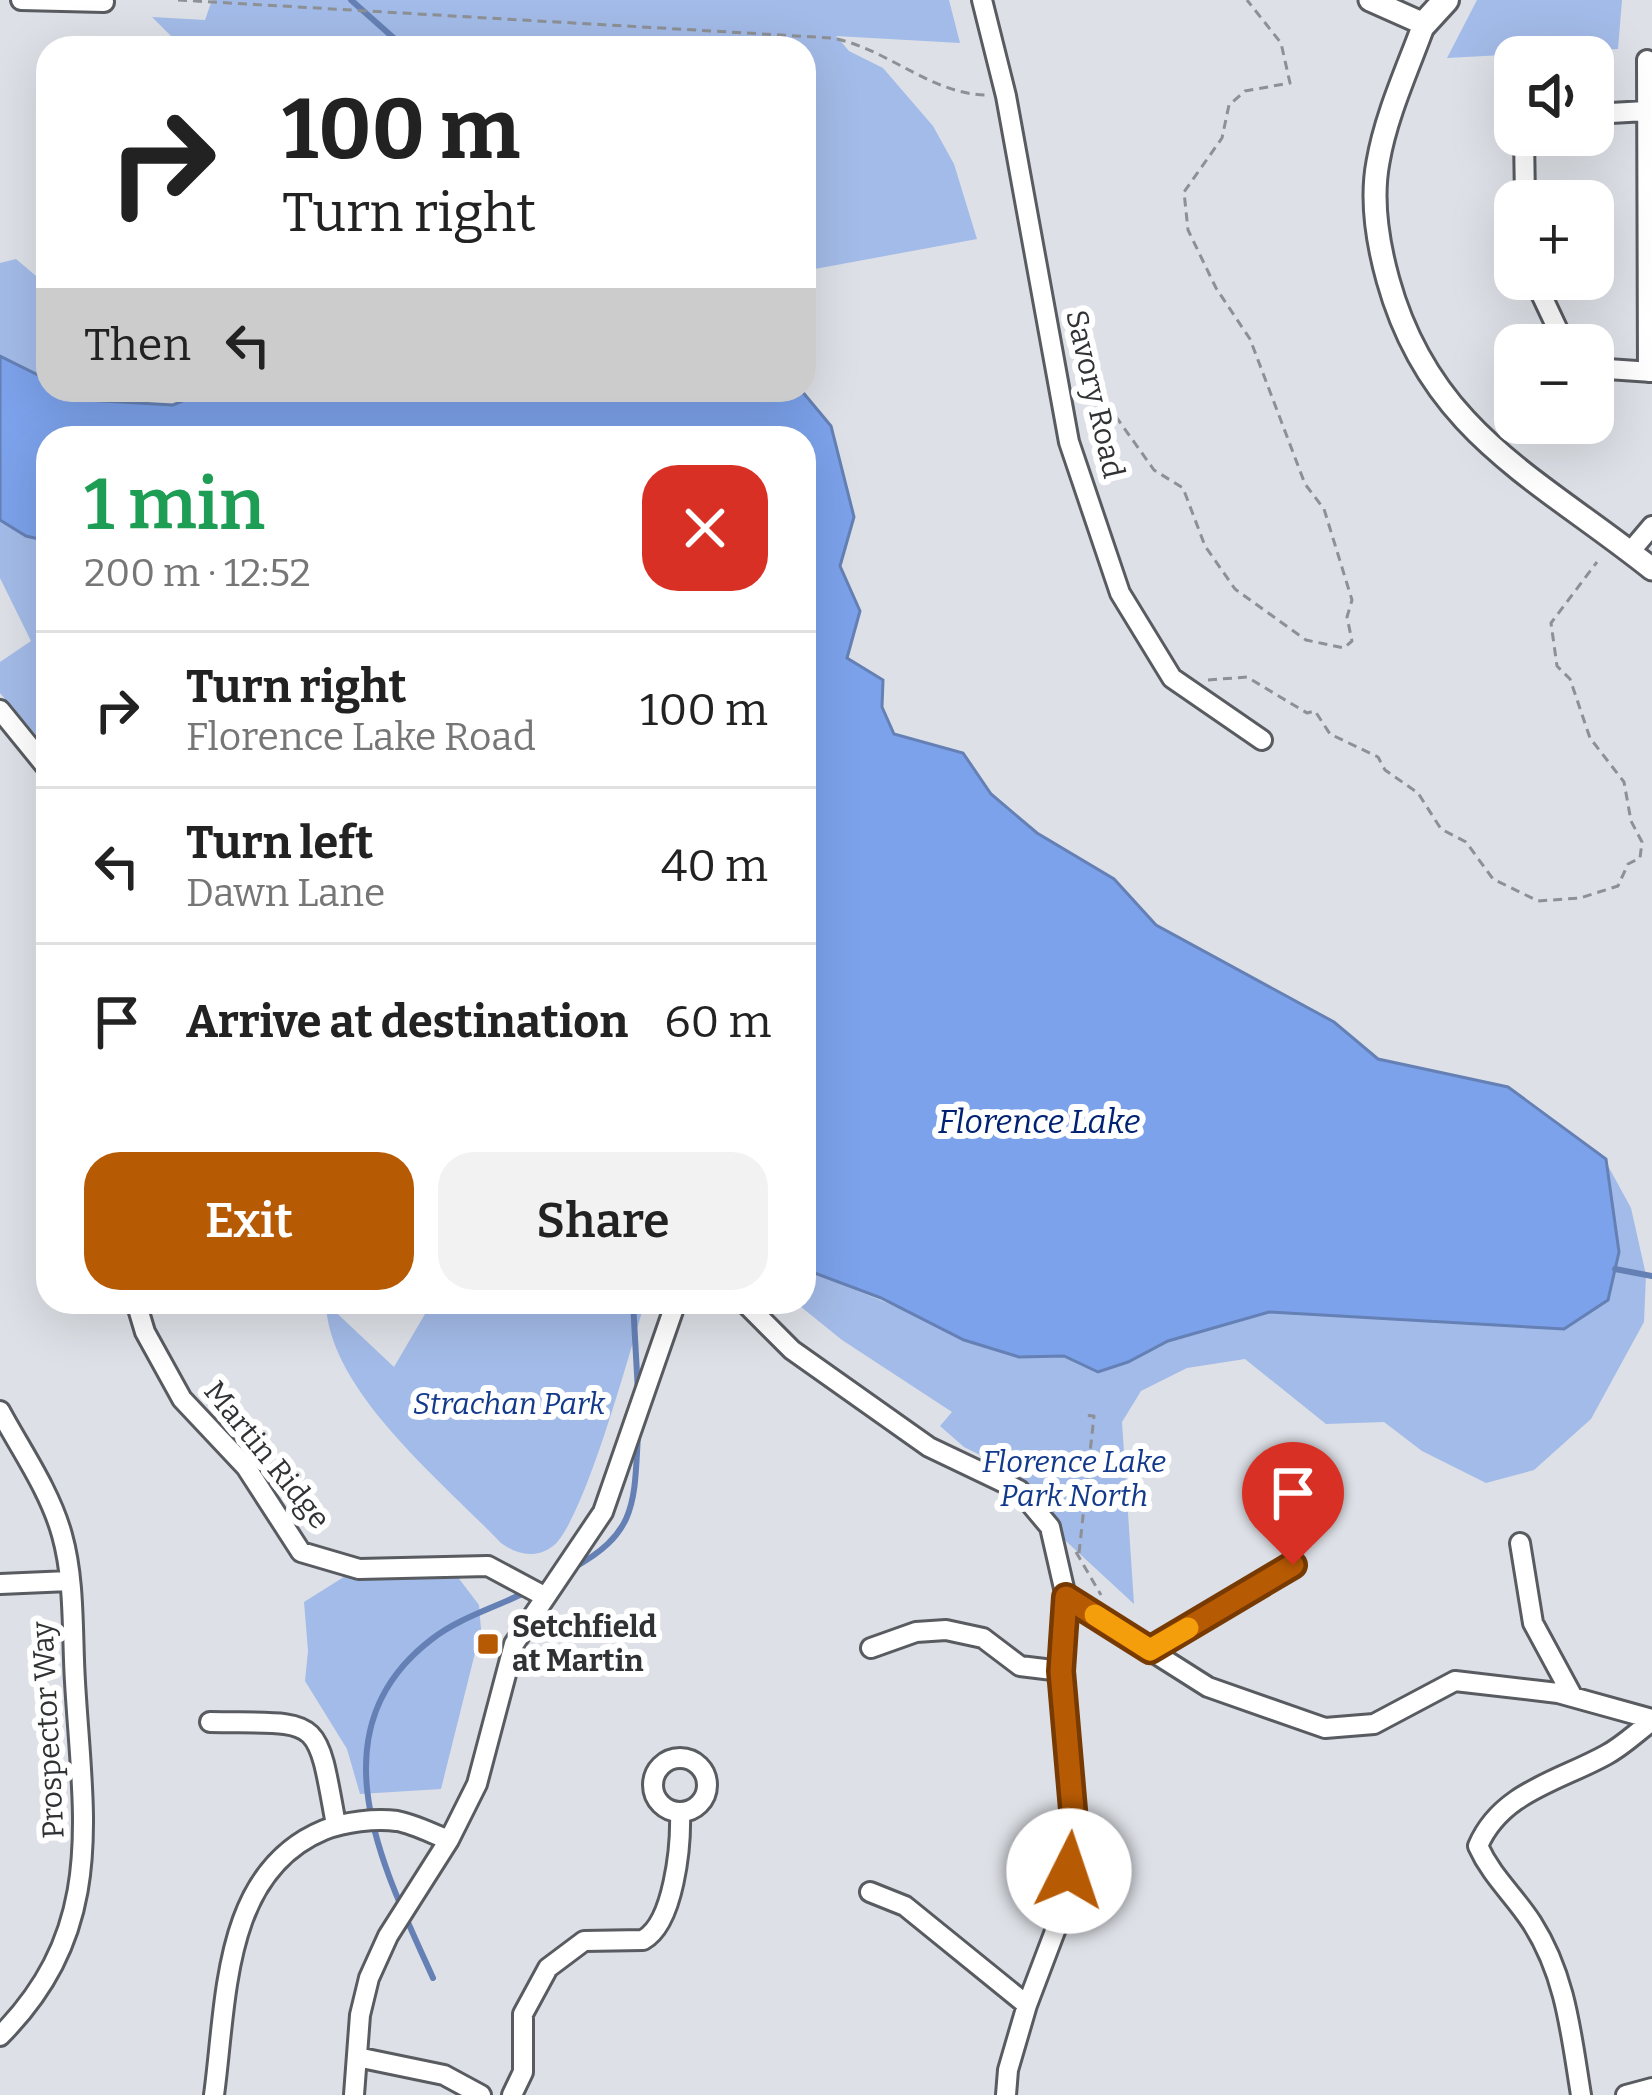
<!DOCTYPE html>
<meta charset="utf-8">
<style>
:root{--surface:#fff;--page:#f2f2f2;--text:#222;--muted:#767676;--line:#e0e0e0;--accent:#b75a04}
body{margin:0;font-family:Bitter,serif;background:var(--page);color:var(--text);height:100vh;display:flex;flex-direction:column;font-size:45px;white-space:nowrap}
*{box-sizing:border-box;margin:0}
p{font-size:39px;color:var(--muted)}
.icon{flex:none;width:66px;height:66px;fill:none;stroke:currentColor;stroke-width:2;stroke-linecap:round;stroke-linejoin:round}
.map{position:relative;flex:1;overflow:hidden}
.drawer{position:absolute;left:36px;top:426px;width:780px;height:888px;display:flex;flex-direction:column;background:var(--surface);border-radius:36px;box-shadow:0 12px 48px #0002}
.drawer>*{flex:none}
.top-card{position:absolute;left:36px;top:36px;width:780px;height:366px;border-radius:36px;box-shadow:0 12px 48px #0002;background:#fff;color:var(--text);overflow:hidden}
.fabs{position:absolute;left:1494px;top:36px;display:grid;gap:24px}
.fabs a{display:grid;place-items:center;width:120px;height:120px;border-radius:24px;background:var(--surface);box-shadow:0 12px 48px #0002;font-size:60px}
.pin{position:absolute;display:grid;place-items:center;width:102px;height:102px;color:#fff;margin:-123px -51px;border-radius:50% 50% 50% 0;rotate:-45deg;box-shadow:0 0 12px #0007}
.pin .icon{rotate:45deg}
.me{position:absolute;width:132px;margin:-66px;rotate:4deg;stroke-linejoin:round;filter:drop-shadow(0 0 9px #0008)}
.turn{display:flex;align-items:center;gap:42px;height:252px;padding:0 48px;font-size:54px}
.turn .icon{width:156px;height:156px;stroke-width:2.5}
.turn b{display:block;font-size:84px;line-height:102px}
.then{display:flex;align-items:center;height:114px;padding:0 48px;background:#0003;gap:24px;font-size:45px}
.round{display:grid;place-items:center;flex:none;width:126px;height:126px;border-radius:36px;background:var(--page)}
.summary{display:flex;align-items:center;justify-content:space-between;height:204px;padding:0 48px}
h1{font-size:72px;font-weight:600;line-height:90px;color:#1e9e55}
.button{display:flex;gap:24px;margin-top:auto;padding:24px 48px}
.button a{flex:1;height:138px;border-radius:36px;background:var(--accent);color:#fff;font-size:48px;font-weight:600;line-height:138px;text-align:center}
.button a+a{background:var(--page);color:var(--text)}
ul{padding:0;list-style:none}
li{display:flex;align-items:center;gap:36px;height:156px;padding:0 48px;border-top:3px solid var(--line)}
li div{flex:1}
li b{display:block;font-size:45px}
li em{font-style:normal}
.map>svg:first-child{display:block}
.green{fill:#a3bbe8}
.water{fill:#7ca2eb;stroke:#6580b4;stroke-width:3}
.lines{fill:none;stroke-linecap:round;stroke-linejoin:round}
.stream{stroke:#6580b4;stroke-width:6}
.minor-casing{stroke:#585b60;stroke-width:24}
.tertiary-casing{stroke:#585b60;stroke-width:27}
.secondary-casing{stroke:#585b60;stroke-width:30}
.path{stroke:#8d9094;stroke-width:3;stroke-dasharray:9 6;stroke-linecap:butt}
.minor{stroke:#fff;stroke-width:18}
.tertiary{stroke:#fff;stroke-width:21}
.secondary{stroke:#fff;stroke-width:24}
.route-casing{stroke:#773a03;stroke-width:30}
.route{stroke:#b75a04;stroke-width:21}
.slow{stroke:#f59e0b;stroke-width:21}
.poi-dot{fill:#b75a04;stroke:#fff;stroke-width:4.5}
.labels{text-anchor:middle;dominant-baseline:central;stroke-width:12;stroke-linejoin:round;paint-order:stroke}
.street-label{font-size:30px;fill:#303234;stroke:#fff}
.park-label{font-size:30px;font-style:italic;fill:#12398c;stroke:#fff}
.poi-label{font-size:30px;font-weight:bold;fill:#303234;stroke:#fff;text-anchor:start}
.water-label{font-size:33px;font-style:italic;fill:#002174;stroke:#fff}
</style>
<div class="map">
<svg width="1652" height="2095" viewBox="0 0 1652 2095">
<rect width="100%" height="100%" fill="#dde0e6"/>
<path class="green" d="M 212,0 L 949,0 L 960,43 L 836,36 L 849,51 L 883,68 L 933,126 L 954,164 L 977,239 L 804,271 L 804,48 L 183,48 L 152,17 L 205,20 Z
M 1477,0 L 1622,0 L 1618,49 L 1447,58 Z
M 16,259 L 48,286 L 48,380 L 0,356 L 0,263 Z
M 0,520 L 26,536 L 48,541 L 48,749 L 0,693 L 0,662 L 31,641 L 0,578 Z
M 1607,1164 L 1631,1208 L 1646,1275 L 1644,1322 L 1591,1419 L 1534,1470 L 1486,1483 L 1422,1451 L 1384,1422 L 1326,1424 L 1245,1359 L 1187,1368 L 1141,1391 L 1122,1422 L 1134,1604 L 1002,1482 L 1012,1471 L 964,1447 L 940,1426 L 952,1412 L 842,1340 L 795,1302 L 804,1302 L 804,1269 L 1019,1357 L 1064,1356 L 1098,1372 L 1128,1362 L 1168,1341 L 1269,1312 L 1564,1329 L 1610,1206 Z
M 432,1302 L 645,1302 C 631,1347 584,1522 553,1546 C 536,1559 517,1555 501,1543 C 443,1482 328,1390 326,1303 L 394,1367 Z
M 347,1575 L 457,1576 L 479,1605 L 481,1629 L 441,1789 L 360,1794 L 347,1749 L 305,1681 L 308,1651 L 304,1602 Z"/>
<path class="water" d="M 0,356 L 48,380 L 48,390 L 67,390 L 85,400 L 173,405 L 209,390 L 801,390 L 831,426 L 854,517 L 840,566 L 860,611 L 847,658 L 883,680 L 882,707 L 894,734 L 963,753 L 991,794 L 1037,833 L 1114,879 L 1156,925 L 1334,1022 L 1378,1059 L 1508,1087 L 1606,1159 L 1619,1252 L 1608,1300 L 1564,1329 L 1269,1312 L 1168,1341 L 1128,1362 L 1098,1372 L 1064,1356 L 1019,1357 L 964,1340 L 881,1298 L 804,1269 L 804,438 L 48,438 L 48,541 L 26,536 L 0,520 Z"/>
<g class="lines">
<path class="stream" d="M 351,0 L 405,48
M 1615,1269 L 1652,1276
M 633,1302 L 638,1392
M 573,1568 C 638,1533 634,1501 638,1435
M 433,1978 C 384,1869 311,1731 432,1639 C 459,1618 494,1608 524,1593"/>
<defs>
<path id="minor" d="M 21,0 L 104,2
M 982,0 L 1006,96 L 1069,442 L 1120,593 L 1172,678 L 1262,740
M 1647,60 L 1648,372
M 1593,114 L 1646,111
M 1524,135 L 1525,201
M 1534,279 L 1565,345
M 1593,368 L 1652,372
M 1630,552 L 1652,526
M 0,710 L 48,769
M 136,1302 L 145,1332 L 182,1399 L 246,1467 L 301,1552 L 359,1569 L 488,1566 L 544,1596
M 744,1302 L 792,1350 L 929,1447 L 1019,1490 L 1050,1527 L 1066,1597 L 1208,1687 L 1325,1728 L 1374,1724 L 1455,1681 L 1558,1693 L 1652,1719
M 0,1411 C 21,1450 50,1491 62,1535 C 75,1581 72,1634 75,1682 C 83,1819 107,1928 0,2036
M 1520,1543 L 1533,1623 L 1573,1697
M 0,1584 L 69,1581
M 871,1648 L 916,1632 L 946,1630 L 983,1638 L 1020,1666 L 1061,1671
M 1151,1650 L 1293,1565
M 210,1722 C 321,1724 316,1712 336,1825
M653 1785a27 27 0 1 1 54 0a27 27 0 1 1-54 0Z
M 870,1892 L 905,1906 L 1027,2005
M 357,2057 L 444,2075 L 481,2095
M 214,2095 C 227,2000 222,1872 324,1830 C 344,1822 375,1818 397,1821 C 414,1824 433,1834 449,1840
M 354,2095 L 360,2015 L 369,1978 L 388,1936 L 449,1840 L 477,1784 L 514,1644 L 603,1512 L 676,1302
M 512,2095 L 523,2072 L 523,2014 L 548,1968 L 584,1941 L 643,1940 C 674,1923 681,1846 680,1813
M 1006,2095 L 1008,2070 L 1027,2005 L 1063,1910 L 1075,1833 L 1061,1671 L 1066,1597
M 1581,2095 C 1571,2034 1566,1976 1532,1923 C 1514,1895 1492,1877 1478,1846 C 1501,1792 1559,1781 1606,1755 C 1623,1746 1637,1732 1652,1721
M 1626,2095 L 1652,2088"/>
<path id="tertiary" d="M 1370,0 L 1424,24 C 1408,68 1386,115 1378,162 C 1371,199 1378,244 1388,280 C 1430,432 1538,478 1652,569"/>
<path id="secondary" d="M 1424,24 L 1446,0"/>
</defs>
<use href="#minor" class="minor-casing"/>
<use href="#tertiary" class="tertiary-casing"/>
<use href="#secondary" class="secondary-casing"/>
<path class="path" d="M 178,0 L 832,38 C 887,48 930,94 986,95
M 1072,355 L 1154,470 L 1183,488 L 1205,546 L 1235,589 L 1306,640 L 1344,648 L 1352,641 L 1347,617 L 1352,600 L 1324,509 L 1305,484 L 1250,339 L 1216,288 L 1188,230 L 1184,192 L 1222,138 L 1229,105 L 1245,91 L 1290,83 L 1281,43 L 1247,0
M 1208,680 L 1247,677 L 1307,713 L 1315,711 L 1330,734 L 1378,757 L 1385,770 L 1418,793 L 1441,829 L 1466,842 L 1493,879 L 1538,901 L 1580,898 L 1618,886 L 1628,864 L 1640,858 L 1642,842 L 1631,821 L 1624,782 L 1590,738 L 1570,679 L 1557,666 L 1551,623 L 1597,562
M 992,1455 L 1015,1467
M 1076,1552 L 1101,1595
M 1079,1553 L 1094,1416 L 1083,1415"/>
<use href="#minor" class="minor"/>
<use href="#tertiary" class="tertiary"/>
<use href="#secondary" class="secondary"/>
</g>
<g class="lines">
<defs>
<path id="route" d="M 1069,1871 L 1075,1833 L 1061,1671 L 1066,1597 L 1150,1650 L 1293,1565"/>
</defs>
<use href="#route" class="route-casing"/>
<use href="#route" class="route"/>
<path class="slow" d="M 1095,1615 L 1150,1650 L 1188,1628"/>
</g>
<rect class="poi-dot" x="476" y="1632" width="24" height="24" rx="6"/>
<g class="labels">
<g class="street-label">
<text transform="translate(1095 394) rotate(77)">Savory Road</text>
<text transform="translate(267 1455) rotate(51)">Martin Ridge</text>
<text transform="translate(48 1730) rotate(-93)">Prospector Way</text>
</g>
<g class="park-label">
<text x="509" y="1404">Strachan Park</text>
<text x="1074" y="1462">Florence Lake<tspan x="1074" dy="34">Park North</tspan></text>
</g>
<g class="poi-label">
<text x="512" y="1627">Setchfield<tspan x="512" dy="34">at Martin</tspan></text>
</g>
<g class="water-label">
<text x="1039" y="1122">Florence Lake</text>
</g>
</g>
</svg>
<div class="fabs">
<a><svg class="icon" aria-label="sound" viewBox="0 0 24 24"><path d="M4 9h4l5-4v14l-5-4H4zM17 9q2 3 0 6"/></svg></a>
<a>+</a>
<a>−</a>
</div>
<div class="pin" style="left:1293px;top:1565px;background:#d93025"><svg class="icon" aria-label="arrive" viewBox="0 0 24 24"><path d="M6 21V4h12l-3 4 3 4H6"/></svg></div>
<svg class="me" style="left:1069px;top:1871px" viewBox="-20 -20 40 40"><circle r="19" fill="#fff"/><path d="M0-13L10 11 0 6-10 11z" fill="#b75a04"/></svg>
<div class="top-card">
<div class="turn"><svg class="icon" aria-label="right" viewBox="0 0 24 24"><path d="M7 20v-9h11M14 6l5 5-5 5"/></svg><div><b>100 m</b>Turn right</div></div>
<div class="then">Then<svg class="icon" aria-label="left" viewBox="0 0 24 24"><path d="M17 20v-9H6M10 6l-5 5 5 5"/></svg></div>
</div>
<section class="drawer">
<div class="summary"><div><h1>1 min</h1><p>200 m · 12:52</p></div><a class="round" style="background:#d93025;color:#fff"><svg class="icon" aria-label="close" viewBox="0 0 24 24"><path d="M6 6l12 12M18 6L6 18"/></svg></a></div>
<ul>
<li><svg class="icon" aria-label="right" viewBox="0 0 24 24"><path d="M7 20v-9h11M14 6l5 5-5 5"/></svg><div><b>Turn right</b><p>Florence Lake Road</p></div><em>100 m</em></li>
<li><svg class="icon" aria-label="left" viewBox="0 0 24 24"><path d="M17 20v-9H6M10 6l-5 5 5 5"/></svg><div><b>Turn left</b><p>Dawn Lane</p></div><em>40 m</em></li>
<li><svg class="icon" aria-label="arrive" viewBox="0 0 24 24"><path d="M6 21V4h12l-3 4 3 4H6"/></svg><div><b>Arrive at destination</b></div><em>60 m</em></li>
</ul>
<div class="button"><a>Exit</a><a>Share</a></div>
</section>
</div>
